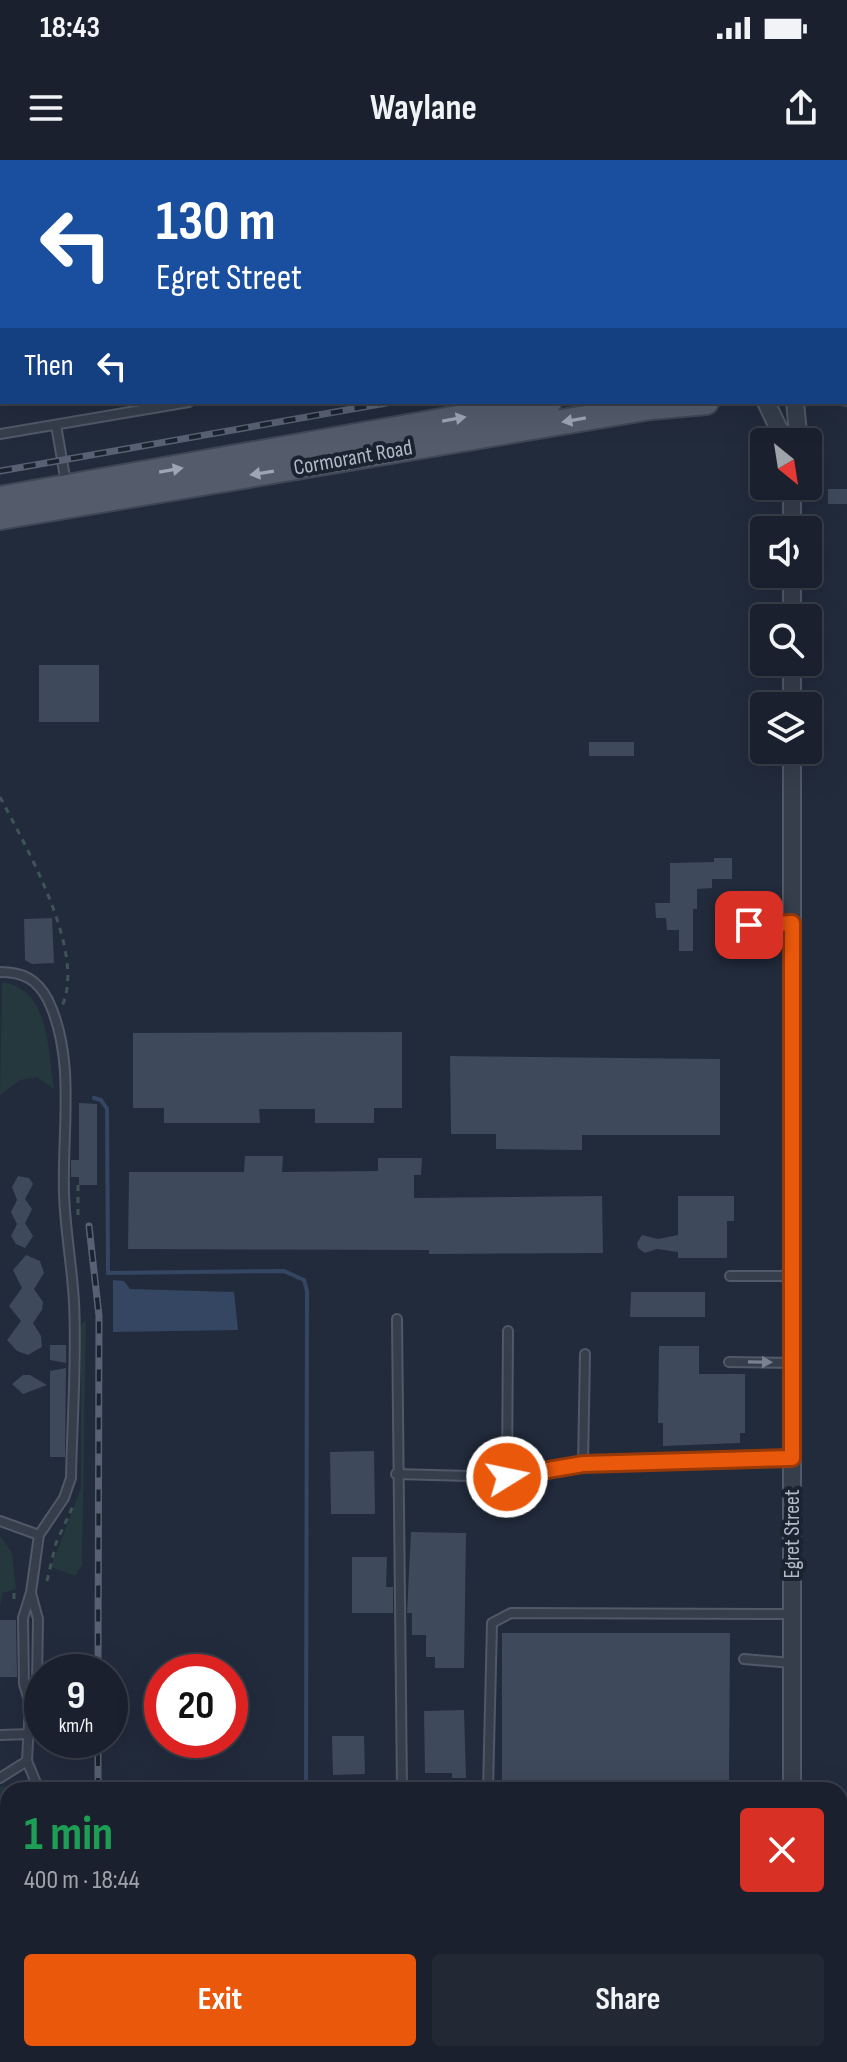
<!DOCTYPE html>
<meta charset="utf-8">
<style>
:root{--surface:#1a202d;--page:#232835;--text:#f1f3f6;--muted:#9fa3aa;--line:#383e49;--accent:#ea580c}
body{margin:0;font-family:"Sofia Sans Condensed",sans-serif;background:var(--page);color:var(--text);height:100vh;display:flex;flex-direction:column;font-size:30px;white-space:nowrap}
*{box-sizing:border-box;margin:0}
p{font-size:26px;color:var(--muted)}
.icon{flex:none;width:44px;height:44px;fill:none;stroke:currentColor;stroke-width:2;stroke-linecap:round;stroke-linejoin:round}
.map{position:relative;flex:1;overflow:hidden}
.panel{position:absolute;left:0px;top:1622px;width:848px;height:280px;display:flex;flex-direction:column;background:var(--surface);border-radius:24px 24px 0 0;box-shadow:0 8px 32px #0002,0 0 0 2px var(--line)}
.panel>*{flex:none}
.banner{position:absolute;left:0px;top:0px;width:848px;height:244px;box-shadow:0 8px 32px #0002,0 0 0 2px var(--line);background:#1a4fa0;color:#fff;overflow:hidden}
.needle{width:52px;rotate:150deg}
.tools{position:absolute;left:750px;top:268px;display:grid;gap:16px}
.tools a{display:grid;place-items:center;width:72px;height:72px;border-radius:8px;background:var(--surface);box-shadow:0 8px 32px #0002,0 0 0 2px var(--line);font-size:40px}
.speed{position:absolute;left:24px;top:1494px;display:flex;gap:16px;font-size:40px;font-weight:700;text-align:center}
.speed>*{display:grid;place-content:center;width:104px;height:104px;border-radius:50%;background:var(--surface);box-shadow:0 8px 32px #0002,0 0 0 2px var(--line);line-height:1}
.speed small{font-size:20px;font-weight:400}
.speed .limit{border:12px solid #d22;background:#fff;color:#111}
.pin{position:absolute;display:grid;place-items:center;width:68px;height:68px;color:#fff;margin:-34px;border-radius:16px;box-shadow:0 4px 12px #0006}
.me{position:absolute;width:88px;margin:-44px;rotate:80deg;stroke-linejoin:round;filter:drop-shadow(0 0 6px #0008)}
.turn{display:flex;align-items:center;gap:28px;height:168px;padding:0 24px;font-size:36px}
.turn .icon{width:104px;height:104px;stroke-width:2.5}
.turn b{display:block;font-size:56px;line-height:68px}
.then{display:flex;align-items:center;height:76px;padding:0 24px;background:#0003;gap:16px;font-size:30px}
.round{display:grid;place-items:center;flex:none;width:84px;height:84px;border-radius:8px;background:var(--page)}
.headline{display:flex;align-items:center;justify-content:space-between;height:136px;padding:0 24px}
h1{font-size:48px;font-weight:700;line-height:60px;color:#1e9e55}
.action{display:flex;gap:16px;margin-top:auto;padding:16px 24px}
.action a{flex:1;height:92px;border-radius:8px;background:var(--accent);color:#fff;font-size:32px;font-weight:700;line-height:92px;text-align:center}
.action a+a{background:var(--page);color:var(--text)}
.status{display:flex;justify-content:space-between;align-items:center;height:56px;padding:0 40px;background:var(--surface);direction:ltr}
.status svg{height:22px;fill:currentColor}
header{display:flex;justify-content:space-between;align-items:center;height:104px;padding:0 24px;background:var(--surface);font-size:36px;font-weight:700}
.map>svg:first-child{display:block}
.green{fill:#24383d}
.water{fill:#354663}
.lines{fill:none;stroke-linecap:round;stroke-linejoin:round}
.stream{stroke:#354663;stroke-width:4}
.building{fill:#3e495b}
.lane-casing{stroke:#515867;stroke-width:12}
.street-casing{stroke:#515867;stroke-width:20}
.primary-casing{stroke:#3f4755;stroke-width:28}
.path{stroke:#3f5457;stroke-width:3;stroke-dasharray:6 6;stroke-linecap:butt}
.lane{stroke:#363e4c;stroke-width:8}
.street{stroke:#363e4c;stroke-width:16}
.primary{stroke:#545c6c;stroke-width:24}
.rail-casing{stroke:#586173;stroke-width:7}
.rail{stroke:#1b2330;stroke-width:4;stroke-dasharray:12;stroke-linecap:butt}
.oneway{fill:#9ea6b5}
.oneway2{fill:#7a8190}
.route-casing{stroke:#983908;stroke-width:20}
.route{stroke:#ea580c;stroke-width:14}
.labels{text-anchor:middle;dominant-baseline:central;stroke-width:8;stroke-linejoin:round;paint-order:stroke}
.street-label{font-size:22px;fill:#b1b8c7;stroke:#1b2330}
</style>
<div class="status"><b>18:43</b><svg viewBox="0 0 49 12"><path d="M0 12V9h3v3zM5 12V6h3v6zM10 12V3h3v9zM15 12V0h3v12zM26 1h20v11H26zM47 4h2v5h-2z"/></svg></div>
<header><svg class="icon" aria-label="menu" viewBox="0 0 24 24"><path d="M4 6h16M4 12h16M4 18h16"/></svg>Waylane<svg class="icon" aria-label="share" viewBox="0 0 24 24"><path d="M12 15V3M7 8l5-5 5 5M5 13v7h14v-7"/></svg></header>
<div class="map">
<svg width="847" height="1902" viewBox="0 0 847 1902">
<rect width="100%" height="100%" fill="#222b3c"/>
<path class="green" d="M 2,822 C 51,830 47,889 54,929 L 37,917 L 20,920 L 0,935 Z
M 86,1159 L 82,1405 L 75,1416 L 51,1407 L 81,1328 L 81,1165 Z
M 0,1376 L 12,1393 L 16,1429 L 2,1433 L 0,1447 Z
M 16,1624 L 26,1630 L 8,1630 L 8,1687 L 0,1687 L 0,1627 Z"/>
<path class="water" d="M 0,0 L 469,0 L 2,2 L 0,84 Z
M 113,1120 L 124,1121 L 130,1129 L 234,1132 L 238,1170 L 113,1172 Z"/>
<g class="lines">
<path class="stream" d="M 94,938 L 101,940 L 107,949 L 108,1113 L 284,1111 L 304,1120 L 307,1131 L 306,1622
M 643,1894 L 643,1902"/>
</g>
<path class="building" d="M 828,329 L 847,329 L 847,344 L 828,344 Z
M 39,505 L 99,505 L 99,562 L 39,562 Z
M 589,582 L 634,582 L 634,596 L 589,596 Z
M 714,698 L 732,698 L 732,719 L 712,719 L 712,728 L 697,729 L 697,749 L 693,749 L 693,791 L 679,791 L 679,770 L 667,770 L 666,758 L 656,758 L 655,743 L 670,743 L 670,703 L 714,702 Z
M 52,758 L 54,803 L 32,804 L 25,800 L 24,759 Z
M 402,872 L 402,948 L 374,948 L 374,963 L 315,963 L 315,949 L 259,949 L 260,963 L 164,963 L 164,948 L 133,948 L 133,873 Z
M 450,896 L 720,899 L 720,975 L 582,975 L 582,990 L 496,989 L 496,974 L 451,974 Z
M 79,943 L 97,944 L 97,1025 L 79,1025 L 79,1017 L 71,1017 L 71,1000 L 79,1000 Z
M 245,996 L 283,996 L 282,1012 L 378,1011 L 378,998 L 422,998 L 421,1015 L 414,1015 L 414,1038 L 602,1036 L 603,1093 L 429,1094 L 429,1090 L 128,1089 L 129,1012 L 244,1012 Z
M 18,1016 L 29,1018 L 33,1024 L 25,1039 L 32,1049 L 25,1063 L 33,1076 L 25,1088 L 16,1084 L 11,1076 L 17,1064 L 11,1052 L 17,1040 L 12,1027 Z
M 678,1036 L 734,1036 L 734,1061 L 727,1061 L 727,1098 L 678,1098 L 678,1092 L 657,1089 L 645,1093 L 638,1088 L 637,1083 L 642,1075 L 658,1079 L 678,1075 Z
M 26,1095 L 40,1101 L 44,1113 L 34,1129 L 43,1142 L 42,1150 L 33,1163 L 41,1176 L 42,1187 L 28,1195 L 17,1191 L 7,1180 L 21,1161 L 9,1146 L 22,1128 L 13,1110 Z
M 631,1132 L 705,1132 L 705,1157 L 630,1157 Z
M 50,1185 L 66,1185 L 66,1203 L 50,1200 Z
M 659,1186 L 699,1186 L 699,1214 L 745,1214 L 745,1273 L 740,1273 L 740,1283 L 663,1286 L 663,1263 L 658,1263 Z
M 66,1208 L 65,1297 L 50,1297 L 50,1211 Z
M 23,1215 L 30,1215 L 47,1225 L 23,1234 L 12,1224 Z
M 374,1291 L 375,1354 L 331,1354 L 330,1292 Z
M 411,1372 L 466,1373 L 464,1508 L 435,1508 L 435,1497 L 426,1497 L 426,1475 L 412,1475 L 412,1453 L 407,1453 Z
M 352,1397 L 387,1397 L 386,1427 L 393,1427 L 393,1453 L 352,1453 Z
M 0,1460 L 16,1460 L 17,1517 L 0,1517 Z
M 502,1473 L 730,1473 L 729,1620 L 502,1620 Z
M 464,1550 L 466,1618 L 452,1618 L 452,1613 L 425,1613 L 424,1551 Z
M 332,1576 L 364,1576 L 365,1614 L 333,1615 Z"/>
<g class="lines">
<defs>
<path id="lane" d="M 729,2 L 740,0
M 846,53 L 847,53
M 0,126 L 2,125
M 846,131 L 847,131
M 0,193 L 2,193
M 56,265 L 66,323
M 0,274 L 189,242
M 749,765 L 792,763
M 0,812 C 23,812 37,819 48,840 C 76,898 62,970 64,1033 C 65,1069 72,1105 74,1142 C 77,1200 72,1260 71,1318 L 64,1338 L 39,1375 L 31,1432 L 23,1458 L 24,1524 L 30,1544
M 730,1116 L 792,1116
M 397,1159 L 402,1630
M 508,1171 L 507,1317 L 583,1304 L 792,1298
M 729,1202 L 792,1203
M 583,1304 L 585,1194
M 396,1314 L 507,1317
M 0,1361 L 39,1375
M 31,1433 L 38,1459 L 37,1524 L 30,1544 L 27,1601 L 39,1630
M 744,1499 L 792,1503
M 0,1575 L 30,1574
M 0,1618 L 27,1601
M 488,1630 L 492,1463 L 511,1453 L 792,1454
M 840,1651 L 847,1651
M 673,1894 L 673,1902
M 819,1894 L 819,1902"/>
<path id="street" d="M 766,242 L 785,282
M 795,242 L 798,273 L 795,282
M 792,370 L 792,326
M 792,458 L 792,414
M 792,546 L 792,502
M 792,1630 L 792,590
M 0,1705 L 8,1705"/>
<path id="primary" d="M 846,211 L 847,211
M 846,233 L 847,233
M 0,339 L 549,242
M 0,357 L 651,247 L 706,242"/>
</defs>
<use href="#lane" class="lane-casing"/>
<use href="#street" class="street-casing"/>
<use href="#primary" class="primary-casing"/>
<path class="path" d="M 0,637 C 25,685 87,792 62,846
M 78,1055 L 78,1023
M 47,1421 L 56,1383 L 73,1346
M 14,1433 L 14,1445"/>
<use href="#lane" class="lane"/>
<use href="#street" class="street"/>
<use href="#primary" class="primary"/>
<defs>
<path id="rail" d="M 0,311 L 392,242
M 89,1066 L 99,1156 L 98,1512
M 98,1630 L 98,1580"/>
</defs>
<use href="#rail" class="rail-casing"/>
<use href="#rail" class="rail"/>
</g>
<defs><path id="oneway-solid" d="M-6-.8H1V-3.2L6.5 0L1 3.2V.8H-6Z" transform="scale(2)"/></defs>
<g class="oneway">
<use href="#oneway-solid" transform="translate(454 259) rotate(-10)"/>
<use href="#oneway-solid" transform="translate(574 260) rotate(170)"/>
<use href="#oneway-solid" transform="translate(171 310) rotate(-10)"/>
<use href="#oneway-solid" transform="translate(262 313) rotate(171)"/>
</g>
<use class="oneway2" href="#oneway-solid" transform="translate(760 1202) rotate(1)"/>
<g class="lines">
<defs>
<path id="route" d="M 507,1317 L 583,1304 L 792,1298 L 792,763 L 749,765"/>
</defs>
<use href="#route" class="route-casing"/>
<use href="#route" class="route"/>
</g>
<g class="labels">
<g class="street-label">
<text transform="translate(353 298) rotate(-10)">Cormorant Road</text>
<text transform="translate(792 1374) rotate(-90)">Egret Street</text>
</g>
</g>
</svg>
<div class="tools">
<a><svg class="needle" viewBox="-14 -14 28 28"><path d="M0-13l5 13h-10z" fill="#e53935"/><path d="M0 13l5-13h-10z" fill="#9fa3aa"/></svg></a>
<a><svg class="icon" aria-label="sound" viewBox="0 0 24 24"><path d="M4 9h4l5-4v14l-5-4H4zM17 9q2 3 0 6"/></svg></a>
<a><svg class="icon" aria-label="search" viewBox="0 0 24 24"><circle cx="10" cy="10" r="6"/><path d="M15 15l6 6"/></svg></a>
<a><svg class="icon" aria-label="layers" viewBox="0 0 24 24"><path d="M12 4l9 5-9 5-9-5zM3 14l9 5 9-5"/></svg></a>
</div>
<div class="speed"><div>9<small>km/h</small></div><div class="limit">20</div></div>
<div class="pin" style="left:749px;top:765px;background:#d93025"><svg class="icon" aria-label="arrive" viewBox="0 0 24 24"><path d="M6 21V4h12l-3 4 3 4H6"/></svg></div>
<svg class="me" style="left:507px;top:1317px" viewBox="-20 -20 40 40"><circle r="17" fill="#ea580c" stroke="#fff" stroke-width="3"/><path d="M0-11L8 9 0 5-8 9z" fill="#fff"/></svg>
<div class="banner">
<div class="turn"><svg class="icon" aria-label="left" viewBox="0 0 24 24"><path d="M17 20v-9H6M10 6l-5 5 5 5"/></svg><div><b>130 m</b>Egret Street</div></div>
<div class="then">Then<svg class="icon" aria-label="left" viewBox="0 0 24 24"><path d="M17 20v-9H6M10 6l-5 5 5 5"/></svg></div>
</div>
<section class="panel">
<div class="headline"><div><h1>1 min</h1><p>400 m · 18:44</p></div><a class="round" style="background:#d93025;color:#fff"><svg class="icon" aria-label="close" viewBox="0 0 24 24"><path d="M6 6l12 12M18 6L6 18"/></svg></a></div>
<div class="action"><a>Exit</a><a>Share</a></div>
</section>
</div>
